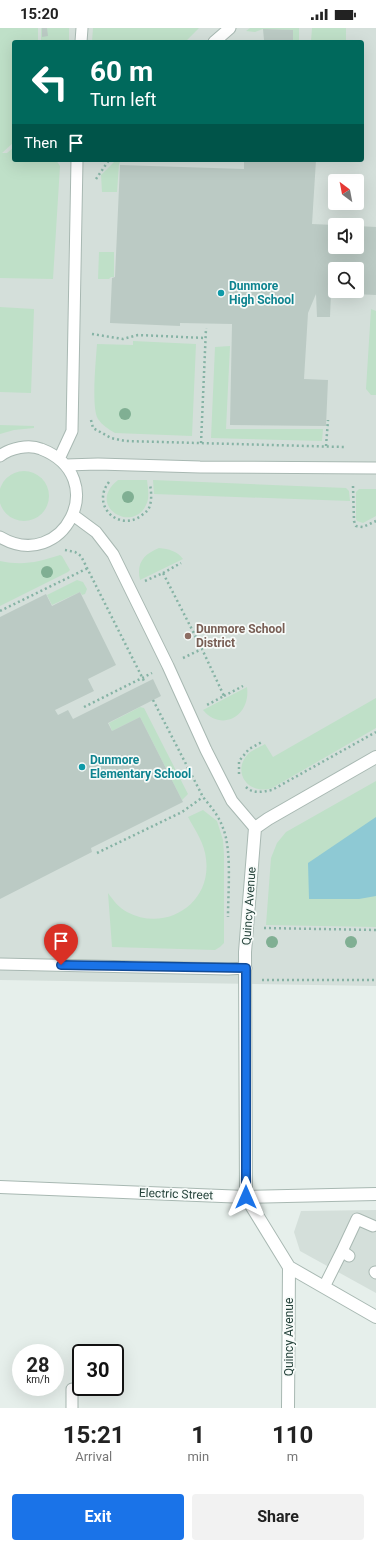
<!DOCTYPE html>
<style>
:root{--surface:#fff;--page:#f2f2f2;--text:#222;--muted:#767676;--accent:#1a73e8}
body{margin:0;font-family:Roboto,sans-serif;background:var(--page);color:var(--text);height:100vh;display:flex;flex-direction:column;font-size:15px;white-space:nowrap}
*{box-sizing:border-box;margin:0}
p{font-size:13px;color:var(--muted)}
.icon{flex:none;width:22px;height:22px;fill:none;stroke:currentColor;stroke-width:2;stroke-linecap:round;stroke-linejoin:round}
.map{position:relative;height:1380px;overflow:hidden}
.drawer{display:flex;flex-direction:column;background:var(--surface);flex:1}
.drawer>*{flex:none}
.banner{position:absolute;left:12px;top:12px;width:352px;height:122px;border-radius:4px;box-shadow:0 4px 16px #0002;background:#00695c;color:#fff;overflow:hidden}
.needle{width:26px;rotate:328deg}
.tools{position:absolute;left:328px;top:146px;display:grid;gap:8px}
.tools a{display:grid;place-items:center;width:36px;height:36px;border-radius:4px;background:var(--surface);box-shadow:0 4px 16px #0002;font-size:20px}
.speed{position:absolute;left:12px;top:1316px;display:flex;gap:8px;font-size:20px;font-weight:700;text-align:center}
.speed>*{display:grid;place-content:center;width:52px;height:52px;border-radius:50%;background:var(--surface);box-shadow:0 4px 16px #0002;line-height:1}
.speed small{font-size:10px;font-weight:400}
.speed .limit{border:2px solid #111;border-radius:6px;background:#fff;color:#111}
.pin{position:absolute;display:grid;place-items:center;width:34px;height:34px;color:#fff;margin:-41px -17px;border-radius:50% 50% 50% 0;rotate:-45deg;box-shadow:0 0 4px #0007}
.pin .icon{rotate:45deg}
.me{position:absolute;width:44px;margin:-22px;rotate:0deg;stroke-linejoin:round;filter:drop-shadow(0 0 3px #0008)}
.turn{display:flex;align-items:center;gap:14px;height:84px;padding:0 12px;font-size:18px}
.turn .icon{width:52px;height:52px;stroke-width:2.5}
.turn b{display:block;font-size:28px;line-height:34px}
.then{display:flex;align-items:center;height:38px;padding:0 12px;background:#0003;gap:8px;font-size:15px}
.eta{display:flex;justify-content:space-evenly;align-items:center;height:68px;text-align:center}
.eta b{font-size:24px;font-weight:700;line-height:28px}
.cta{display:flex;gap:8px;margin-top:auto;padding:8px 12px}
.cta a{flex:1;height:46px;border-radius:4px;background:var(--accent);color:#fff;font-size:16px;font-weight:700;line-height:46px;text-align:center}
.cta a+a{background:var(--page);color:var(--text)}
.status{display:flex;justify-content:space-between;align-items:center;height:28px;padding:0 20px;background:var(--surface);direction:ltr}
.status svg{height:11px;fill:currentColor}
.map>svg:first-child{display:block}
.built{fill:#d4dfda;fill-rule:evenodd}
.green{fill:#bfe0c8}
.water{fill:#8ec9d4}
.building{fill:#bbcac4;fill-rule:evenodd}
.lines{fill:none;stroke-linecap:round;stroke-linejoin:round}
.lane-casing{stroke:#a8b8b2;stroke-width:13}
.street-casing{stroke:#a8b8b2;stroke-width:14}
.path{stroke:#86b3a5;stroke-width:2.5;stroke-dasharray:2 3;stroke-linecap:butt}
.lane{stroke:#fff;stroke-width:11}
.street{stroke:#fff;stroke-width:12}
.tree{fill:#80af93}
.route-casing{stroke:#114b97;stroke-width:10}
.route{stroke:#1a73e8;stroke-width:7}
.culture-dot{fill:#0f9aa8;stroke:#f7fbf9;stroke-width:1.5}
.education-dot{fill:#8d6e63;stroke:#f7fbf9;stroke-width:1.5}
.labels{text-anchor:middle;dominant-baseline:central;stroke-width:3.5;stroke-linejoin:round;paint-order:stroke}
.culture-label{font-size:12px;font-weight:bold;fill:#0d838f;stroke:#f7fbf9;text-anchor:start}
.education-label{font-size:12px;font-weight:bold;fill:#785e54;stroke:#f7fbf9;text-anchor:start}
.street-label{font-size:12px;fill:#24423a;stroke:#f7fbf9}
</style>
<div class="status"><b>15:20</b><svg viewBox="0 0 49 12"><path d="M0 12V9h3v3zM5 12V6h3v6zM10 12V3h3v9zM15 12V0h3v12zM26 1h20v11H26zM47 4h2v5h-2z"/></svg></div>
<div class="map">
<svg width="376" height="1380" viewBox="0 0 376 1380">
<rect width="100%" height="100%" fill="#e6efeb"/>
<path class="built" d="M 0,0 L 376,0 L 376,958 L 0,952 ZM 14,14 L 362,14 L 362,132 L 14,132 ZM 335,153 L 357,153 L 357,175 L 335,175 ZM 335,197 L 357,197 L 357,219 L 335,219 ZM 335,241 L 357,241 L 357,263 L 335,263 Z
M 376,1182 L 376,1265 L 300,1223 L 294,1204 L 301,1183 Z"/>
<path class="green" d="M 0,0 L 38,0 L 38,14 L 14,14 L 14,114 L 2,125 L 7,125 L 14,119 L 14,132 L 56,132 L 60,138 L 53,251 L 0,250 Z
M 41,0 L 69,0 L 69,14 L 41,14 Z
M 93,0 L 199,0 L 185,14 L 92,14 Z
M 250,0 L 299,0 L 299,13 L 293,12 L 293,2 L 263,1 L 255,4 L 246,3 Z
M 312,0 L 346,0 L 346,14 L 311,13 Z
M 116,132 L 121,132 L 119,136 L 117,164 L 102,164 L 101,147 Z
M 99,224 L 114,224 L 114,249 L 111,249 L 109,251 L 98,251 Z
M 0,279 L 34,281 L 31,365 L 0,364 Z
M 371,281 L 376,283 L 376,367 L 371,367 L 366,361 Z
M 133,313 L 196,316 L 192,408 L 115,405 C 108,401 102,397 98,391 C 91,380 96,331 97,316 L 133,317 Z
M 230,318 L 226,401 L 323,401 L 322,413 L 211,410 L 215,319 Z
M 0,397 L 34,398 L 34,400 L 14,402 L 0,406 Z
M-1 468a25 25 0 1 1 50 0a25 25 0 1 1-50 0Z
M 118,452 L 147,452 C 148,460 150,470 146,477 C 133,506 85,478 118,452 Z
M 153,452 L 346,460 L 349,463 L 350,473 L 154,466 Z
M 359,461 L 376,461 L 376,488 L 363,495 L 357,493 L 356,491 L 356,464 Z
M 159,520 C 169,521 177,523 183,531 L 140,552 C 136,535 144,526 159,520 Z
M 60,527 L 62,528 L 70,542 L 68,544 L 0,578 L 0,533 C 23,538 38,534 60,527 Z
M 77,552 L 83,554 L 87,561 L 85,566 L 82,567 L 80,564 L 52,577 L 47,567 Z
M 247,659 C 251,689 221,704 203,682 Z
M 376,670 L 376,700 L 272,760 C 249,768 231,744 248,726 C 252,722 260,719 265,716 L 273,729 Z
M 140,679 L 144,680 L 188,766 L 182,772 L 140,689 L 112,703 L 109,695 Z
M 376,753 L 376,899 L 266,897 L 271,830 L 277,815 L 286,804 Z
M 203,782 L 217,793 L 223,812 L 224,827 L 224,915 L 220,919 L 215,922 L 112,919 L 108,865 C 113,872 119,880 127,884 C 166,905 212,875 206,831 C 205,816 195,802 188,789 Z"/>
<path class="water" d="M 376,789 L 376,868 L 359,871 L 309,871 L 308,835 Z"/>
<path class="building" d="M 42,0 L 47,0 L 48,8 L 42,9 Z
M 263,1 L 293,2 L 293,12 L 303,13 L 303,14 L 249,14 L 249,12 L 264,12 Z
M 244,132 L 316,132 L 312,196 L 335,197 L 335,219 L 357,219 L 357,198 L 376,199 L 376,267 L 331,265 L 330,289 L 317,289 L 316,266 L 308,285 L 304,351 L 328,352 L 326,398 L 230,397 L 232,296 L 180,295 L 180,298 L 110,295 L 112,250 L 115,249 L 120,137 L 244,141 ZM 335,241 L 357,241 L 357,263 L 335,263 Z
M 80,564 L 116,637 L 88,651 L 94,663 L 55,682 L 58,687 L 68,682 L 73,691 L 153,651 L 161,668 L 108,695 L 112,703 L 140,689 L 183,774 L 91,820 L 92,824 L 0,871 L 0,589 L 46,566 L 52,578 Z"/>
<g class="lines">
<defs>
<path id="lane" d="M 81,14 L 82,0
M 214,14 L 230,0
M 0,428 C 10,420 29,416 41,421 C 113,449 63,546 0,509
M 59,431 L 72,403 L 77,132
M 66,437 L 98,436 L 200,439 L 376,440
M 73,487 L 96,504 L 113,526 L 168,638 L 206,722 L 232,773 L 255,800
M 0,936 L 228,941 L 246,940
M 349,1228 L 342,1223 L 357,1191 L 373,1198
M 375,1244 L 376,1245
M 324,1259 L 342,1223
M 72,1380 L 72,1361"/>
<path id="street" d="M 0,1159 L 246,1169 L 376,1166
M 246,1169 L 245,924 L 255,800 L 268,791 L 376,729
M 246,1169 L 289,1239 L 376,1289
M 288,1380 L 289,1239"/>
</defs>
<use href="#lane" class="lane-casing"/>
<use href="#street" class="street-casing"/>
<path class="path" d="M 212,132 L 235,132
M 96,151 L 109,132
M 92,306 L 123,311 L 138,307 L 205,310
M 91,392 L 93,400 L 111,410 L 125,413 L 344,419
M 201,415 L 206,300
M 326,418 L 328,392
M 109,454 C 90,478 120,505 142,487 C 146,484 149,482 150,477 C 152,471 151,462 150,456
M 353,458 L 354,493 L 356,498 L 363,499 L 376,493
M 65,522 L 75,524 L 81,528 L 145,655
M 163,545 L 181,535
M 145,553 L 163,545 L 202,621
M 0,583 L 88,540
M 183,630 L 202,621 L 224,668 L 205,678
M 224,668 L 243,658
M 153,672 L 203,769 C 211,779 219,788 223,800 C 232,822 228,864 228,889
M 84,679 L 152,645
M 239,746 L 239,733 L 249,721 L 262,714
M 246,759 C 253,766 262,764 272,762 L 376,704
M 97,825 L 182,784 L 203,769
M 264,900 L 376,902
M 262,952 L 376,952"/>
<use href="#lane" class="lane"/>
<use href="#street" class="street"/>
</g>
<g class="tree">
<circle cx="125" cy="386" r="6"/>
<circle cx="128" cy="469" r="6"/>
<circle cx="47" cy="544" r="6"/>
<circle cx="272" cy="914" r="6"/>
<circle cx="351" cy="914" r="6"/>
</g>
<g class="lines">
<defs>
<path id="route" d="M 61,937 L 246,940 L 246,1169"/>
</defs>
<use href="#route" class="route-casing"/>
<use href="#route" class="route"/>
</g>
<g class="culture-dot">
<circle cx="221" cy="265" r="4"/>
<circle cx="82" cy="739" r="4"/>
</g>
<circle class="education-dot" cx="188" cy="608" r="4"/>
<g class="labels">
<g class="culture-label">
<text x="229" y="258">Dunmore<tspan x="229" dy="14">High School</tspan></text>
<text x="90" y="732">Dunmore<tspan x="90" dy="14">Elementary School</tspan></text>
</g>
<g class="education-label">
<text x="196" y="601">Dunmore School<tspan x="196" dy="14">District</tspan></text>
</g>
<g class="street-label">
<text transform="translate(249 878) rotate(-86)">Quincy Avenue</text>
<text transform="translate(176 1166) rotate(2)">Electric Street</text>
<text transform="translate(289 1309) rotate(-90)">Quincy Avenue</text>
</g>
</g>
</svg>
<div class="tools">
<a><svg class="needle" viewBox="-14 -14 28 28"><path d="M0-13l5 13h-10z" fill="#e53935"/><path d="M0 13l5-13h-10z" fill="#767676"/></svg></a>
<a><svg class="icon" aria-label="sound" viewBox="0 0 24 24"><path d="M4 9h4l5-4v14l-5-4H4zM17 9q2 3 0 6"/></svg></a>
<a><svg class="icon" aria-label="search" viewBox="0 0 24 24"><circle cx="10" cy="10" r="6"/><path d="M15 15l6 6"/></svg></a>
</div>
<div class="speed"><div>28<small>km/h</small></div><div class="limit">30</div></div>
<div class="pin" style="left:61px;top:937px;background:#d93025"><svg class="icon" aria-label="arrive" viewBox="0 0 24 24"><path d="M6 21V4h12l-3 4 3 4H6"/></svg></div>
<svg class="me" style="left:246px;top:1169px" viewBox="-20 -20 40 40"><path d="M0-17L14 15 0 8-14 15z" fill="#1a73e8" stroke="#fff" stroke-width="4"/></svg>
<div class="banner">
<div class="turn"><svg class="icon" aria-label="left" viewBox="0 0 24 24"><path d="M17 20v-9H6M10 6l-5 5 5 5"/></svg><div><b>60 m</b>Turn left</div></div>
<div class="then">Then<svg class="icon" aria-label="arrive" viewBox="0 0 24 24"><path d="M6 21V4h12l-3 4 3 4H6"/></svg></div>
</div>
</div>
<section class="drawer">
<div class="eta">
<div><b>15:21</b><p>Arrival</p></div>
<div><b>1</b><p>min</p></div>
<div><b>110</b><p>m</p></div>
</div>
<div class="cta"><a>Exit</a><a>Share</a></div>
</section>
